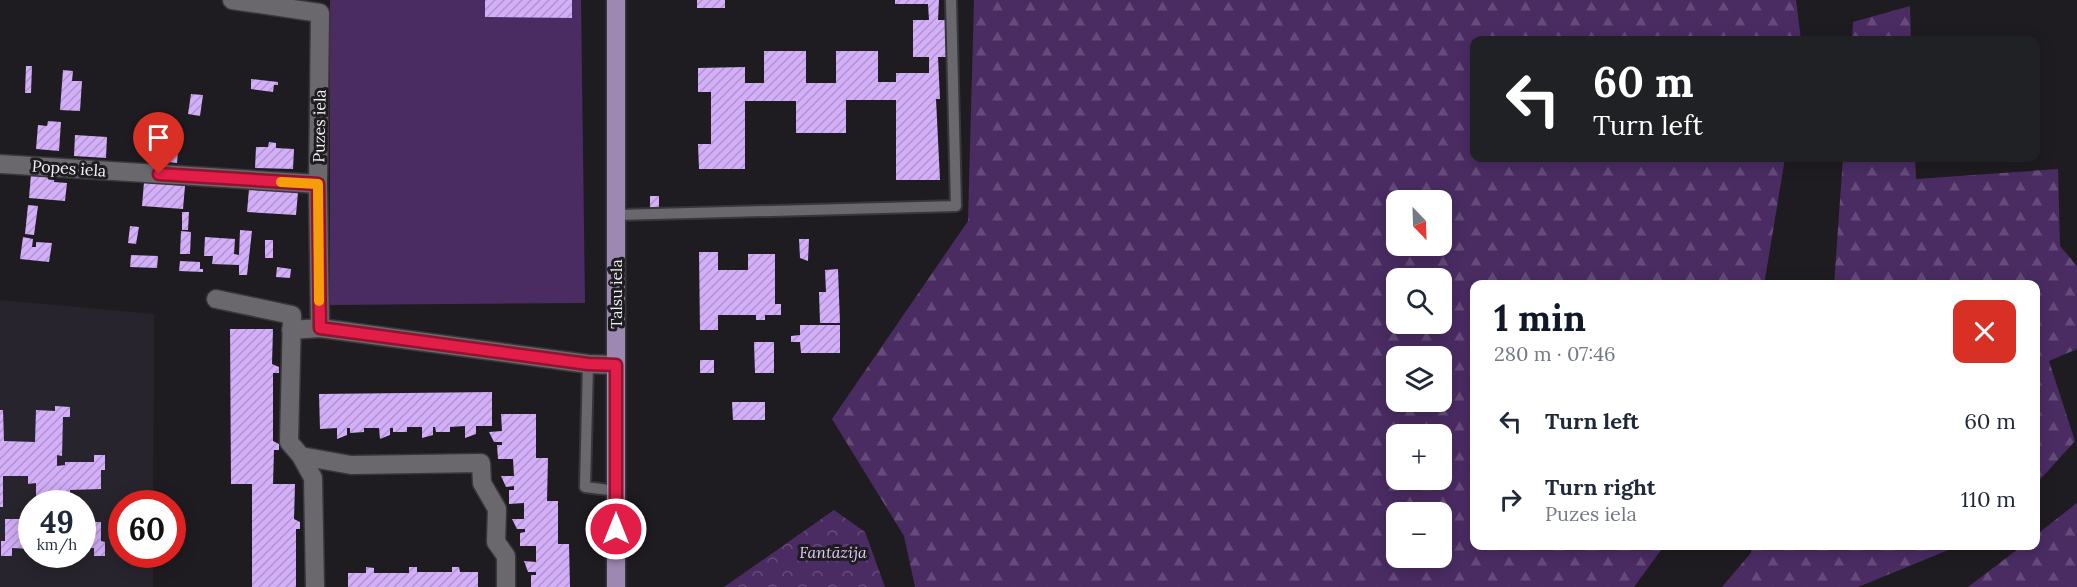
<!DOCTYPE html>
<meta charset="utf-8">
<style>
:root{--surface:#fff;--page:#f6f6f7;--text:#1f2937;--muted:#747a83;--accent:#111827}
body{margin:0;font-family:Lora,serif;background:var(--page);color:var(--text);height:100vh;display:flex;flex-direction:column;font-size:22px;white-space:nowrap}
*{box-sizing:border-box;margin:0}
p{font-size:20px;color:var(--muted)}
.icon{flex:none;width:33px;height:33px;fill:none;stroke:currentColor;stroke-width:2;stroke-linecap:round;stroke-linejoin:round}
.map{position:relative;flex:1;overflow:hidden}
.sheet{position:absolute;left:1470px;top:280px;width:570px;height:270px;display:flex;flex-direction:column;background:var(--surface);border-radius:12px;box-shadow:0 3px 15px #0003}
.sheet>*{flex:none}
.banner{position:absolute;left:1470px;top:36px;width:570px;height:126px;border-radius:12px;box-shadow:0 3px 15px #0003;background:#202124;color:#fff;overflow:hidden}
.needle{width:39px;rotate:157deg}
.controls{position:absolute;left:1386px;top:190px;display:grid;gap:12px}
.controls a{display:grid;place-items:center;width:66px;height:66px;border-radius:12px;background:var(--surface);box-shadow:0 3px 15px #0003;font-size:30px}
.speed{position:absolute;left:18px;top:490px;display:flex;gap:12px;font-size:30px;font-weight:700;text-align:center}
.speed>*{display:grid;place-content:center;width:78px;height:78px;border-radius:50%;background:var(--surface);box-shadow:0 3px 15px #0003;line-height:1}
.speed small{font-size:15px;font-weight:400}
.speed .limit{border:9px solid #d22;background:#fff;color:#111}
.pin{position:absolute;display:grid;place-items:center;width:51px;height:51px;color:#fff;margin:-62px -26px;border-radius:50% 50% 50% 0;rotate:-45deg;box-shadow:0 0 6px #0007}
.pin .icon{rotate:45deg}
.me{position:absolute;width:66px;margin:-33px;rotate:0deg;stroke-linejoin:round;filter:drop-shadow(0 0 4px #0008)}
.turn{display:flex;align-items:center;gap:21px;height:126px;padding:0 24px;font-size:27px}
.turn .icon{width:78px;height:78px;stroke-width:2.5}
.turn b{display:block;font-size:42px;line-height:51px}
.round{display:grid;place-items:center;flex:none;width:63px;height:63px;border-radius:12px;background:var(--page)}
.overview{display:flex;align-items:center;justify-content:space-between;height:102px;padding:0 24px}
h1{font-size:36px;font-weight:800;line-height:45px;color:var(--accent)}
ul{padding:0;list-style:none}
li{display:flex;align-items:center;gap:18px;height:78px;padding:0 24px}
li div{flex:1}
li b{display:block;font-size:22px}
li em{font-style:normal}
.map>svg:first-child{display:block}
.built{fill:#28242d;fill-rule:evenodd}
.forest{fill:url(#forest-firs);fill-rule:evenodd}
.park{fill:url(#park-crowns)}
.pitch{fill:#4a2c63}
.building{fill:url(#building-hatch)}
.lines{fill:none;stroke-linecap:round;stroke-linejoin:round}
.lane-casing{stroke:#373639;stroke-width:14}
.street-casing{stroke:#373639;stroke-width:21}
.primary-casing{stroke:#373639;stroke-width:21}
.lane{stroke:#6a686d;stroke-width:10}
.street{stroke:#6a686d;stroke-width:18}
.primary{stroke:#9d87b3;stroke-width:18}
.route-casing{stroke:#92132f;stroke-width:15}
.route{stroke:#e11d48;stroke-width:10}
.slow{stroke:#f59e0b;stroke-width:10}
.labels{text-anchor:middle;dominant-baseline:central;stroke-width:6;stroke-linejoin:round;paint-order:stroke}
.street-label{font-size:16px;fill:#f2f1f4;stroke:#1e1c20}
.park-label{font-size:16px;font-style:italic;fill:#deccf2;stroke:#1e1c20}
</style>
<div class="map">
<svg width="2077" height="587" viewBox="0 0 2077 587">
<defs>
<pattern id="forest-firs" width="22" height="20" patternUnits="userSpaceOnUse" patternTransform="scale(1.5)"><rect width="22" height="20" fill="#4a2c63"/><path d="M5 1l3.5 6h-7zM16 11l3.5 6h-7z" fill="#654b7a"/></pattern>
<pattern id="park-crowns" width="20" height="18" patternUnits="userSpaceOnUse" patternTransform="scale(1.5)"><rect width="20" height="18" fill="#4a2c63"/><path d="M2 6a3 3 0 1 1 6 0M12 15a3 3 0 1 1 6 0" fill="none" stroke="#654b7a"/></pattern>
<pattern id="building-hatch" width="6" height="6" patternUnits="userSpaceOnUse" patternTransform="scale(1.5)"><rect width="6" height="6" fill="#d3aef9"/><path d="M-1 1l2-2M0 6l6-6M5 7l2-2" fill="none" stroke="#b094cd"/></pattern>
</defs>
<rect width="100%" height="100%" fill="#1e1c20"/>
<path class="built" d="M 0,300 L 154,314 L 153,504 L 122,504 L 122,555 L 153,555 L 153,587 L 0,587 ZM 32,504 L 82,504 L 82,555 L 32,555 Z"/>
<path class="forest" d="M 974,0 L 1796,0 L 1801,40 L 1474,40 L 1474,158 L 1785,158 L 1764,285 L 1474,285 L 1474,546 L 1664,546 L 1634,587 L 915,587 L 904,536 L 832,419 L 968,221 ZM 1396,201 L 1442,201 L 1442,246 L 1396,246 ZM 1396,279 L 1442,279 L 1442,324 L 1396,324 ZM 1396,357 L 1442,357 L 1442,402 L 1396,402 ZM 1396,435 L 1442,435 L 1442,480 L 1396,480 ZM 1396,513 L 1442,513 L 1442,558 L 1396,558 Z
M 1910,6 L 1911,40 L 1852,40 L 1853,22 Z
M 1843,158 L 1915,158 L 1916,179 L 2058,169 L 2060,246 L 2077,266 L 2077,349 L 2049,361 L 2075,441 L 2036,484 L 2036,285 L 1834,285 Z
M 2077,503 L 2077,587 L 1968,587 L 2022,546 L 2036,546 L 2036,535 Z
M 1753,546 L 1958,546 L 1858,587 L 1722,587 L 1750,554 Z"/>
<path class="park" d="M 834,510 L 865,532 L 885,587 L 724,587 Z"/>
<path class="pitch" d="M 330,0 L 581,0 L 585,303 L 330,305 Z"/>
<path class="building" d="M 485,0 L 572,0 L 572,18 L 485,17 Z
M 697,0 L 725,0 L 725,8 L 697,8 Z
M 895,0 L 939,0 L 938,20 L 947,20 L 947,57 L 938,57 L 940,99 L 936,99 L 940,180 L 896,180 L 896,100 L 846,100 L 846,133 L 796,133 L 796,101 L 745,101 L 745,169 L 699,169 L 698,144 L 711,144 L 711,92 L 698,92 L 698,68 L 745,67 L 745,83 L 764,83 L 764,51 L 806,51 L 806,83 L 836,83 L 836,51 L 878,51 L 878,82 L 896,82 L 896,73 L 929,73 L 929,57 L 913,57 L 913,20 L 929,20 L 928,4 L 895,4 Z
M 26,66 L 32,66 L 31,93 L 25,93 Z
M 63,70 L 73,71 L 72,81 L 82,81 L 80,111 L 60,110 Z
M 251,79 L 278,82 L 278,85 L 274,85 L 273,92 L 251,89 Z
M 191,94 L 203,95 L 200,116 L 188,114 Z
M 48,121 L 61,122 L 59,151 L 36,149 L 38,125 L 47,126 Z
M 152,129 L 160,130 L 159,137 L 179,138 L 177,163 L 150,160 Z
M 75,135 L 107,137 L 106,158 L 74,156 Z
M 269,142 L 276,143 L 276,148 L 294,149 L 293,169 L 255,168 L 256,147 L 268,147 Z
M 31,174 L 55,176 L 54,182 L 67,183 L 65,201 L 29,198 Z
M 144,182 L 185,186 L 183,209 L 142,206 Z
M 249,189 L 298,192 L 296,215 L 247,212 Z
M 650,196 L 659,196 L 659,208 L 650,208 Z
M 28,205 L 38,206 L 34,235 L 25,234 Z
M 182,212 L 189,212 L 188,230 L 182,230 Z
M 130,226 L 139,227 L 136,244 L 128,243 Z
M 240,230 L 252,231 L 247,275 L 239,275 L 239,265 L 212,264 L 213,256 L 204,256 L 205,237 L 235,239 L 234,254 L 239,255 Z
M 181,231 L 191,232 L 190,254 L 180,254 Z
M 23,237 L 33,239 L 32,247 L 36,247 L 36,242 L 52,243 L 49,262 L 20,259 Z
M 799,239 L 809,239 L 808,261 L 800,258 Z
M 265,240 L 273,240 L 273,258 L 265,258 Z
M 699,252 L 718,252 L 718,270 L 748,270 L 748,254 L 775,254 L 775,304 L 781,304 L 781,315 L 765,315 L 765,320 L 756,320 L 756,315 L 718,315 L 718,330 L 700,330 Z
M 131,255 L 158,256 L 157,268 L 130,267 Z
M 180,261 L 200,262 L 200,269 L 203,269 L 203,272 L 179,271 Z
M 277,267 L 291,269 L 290,278 L 276,277 Z
M 838,269 L 840,323 L 820,323 L 819,292 L 826,292 L 825,270 Z
M 800,325 L 840,325 L 840,353 L 801,353 L 800,342 L 791,342 L 791,336 L 800,335 Z
M 230,329 L 273,329 L 272,364 L 279,367 L 279,373 L 273,373 L 273,441 L 279,444 L 279,450 L 274,450 L 273,484 L 295,484 L 294,519 L 300,522 L 300,529 L 296,529 L 296,587 L 252,587 L 252,484 L 231,484 Z
M 754,342 L 774,342 L 774,373 L 755,373 Z
M 700,360 L 714,360 L 714,373 L 700,373 Z
M 492,392 L 492,426 L 476,426 L 476,434 L 465,438 L 465,426 L 450,427 L 450,432 L 436,432 L 435,427 L 433,427 L 433,435 L 422,438 L 422,427 L 407,427 L 407,432 L 393,432 L 393,428 L 390,428 L 390,435 L 380,439 L 379,428 L 364,428 L 364,432 L 350,433 L 350,428 L 347,428 L 347,435 L 337,439 L 337,428 L 320,429 L 319,394 Z
M 732,402 L 765,402 L 765,420 L 733,420 Z
M 55,406 L 70,407 L 70,417 L 63,417 L 62,456 L 57,455 L 57,466 L 65,465 L 65,462 L 94,462 L 94,455 L 105,455 L 105,470 L 101,470 L 101,489 L 70,490 L 70,504 L 36,504 L 36,483 L 28,484 L 28,476 L 3,476 L 3,507 L 0,507 L 0,410 L 3,410 L 4,441 L 35,442 L 36,410 L 55,411 Z
M 501,414 L 536,414 L 536,458 L 548,458 L 547,501 L 558,501 L 558,544 L 569,544 L 570,587 L 531,587 L 531,575 L 536,575 L 536,572 L 528,572 L 524,561 L 536,562 L 536,546 L 520,546 L 520,533 L 525,532 L 525,529 L 517,529 L 512,519 L 524,519 L 524,503 L 509,504 L 509,490 L 514,490 L 514,486 L 506,487 L 501,476 L 514,476 L 513,459 L 498,459 L 497,445 L 502,445 L 502,442 L 494,442 L 489,432 L 502,431 Z
M 5,519 L 24,519 L 24,522 L 32,522 L 32,549 L 12,548 L 12,556 L 1,556 L 1,541 L 5,541 Z
M 82,522 L 101,522 L 101,541 L 105,542 L 105,556 L 94,556 L 94,548 L 82,548 Z
M 366,567 L 374,568 L 374,573 L 409,573 L 409,567 L 417,567 L 417,572 L 452,572 L 452,567 L 459,567 L 460,572 L 478,572 L 478,587 L 348,587 L 348,573 L 366,573 Z"/>
<g class="lines">
<defs>
<path id="lane" d="M 617,215 L 956,206 L 951,0
M 588,364 L 585,487 L 617,491"/>
<path id="street" d="M 232,0 L 320,13 L 318,184 L 320,328
M 0,164 L 318,184
M 216,299 L 292,315 L 289,442 L 301,456 L 313,478 L 315,587
M 291,330 L 320,328 L 588,364 L 616,365
M 301,456 L 351,465 L 481,463 L 482,483 L 497,509 L 496,542 L 506,556 L 506,587"/>
<path id="primary" d="M 616,0 L 616,587"/>
</defs>
<use href="#lane" class="lane-casing"/>
<use href="#street" class="street-casing"/>
<use href="#primary" class="primary-casing"/>
<use href="#lane" class="lane"/>
<use href="#street" class="street"/>
<use href="#primary" class="primary"/>
</g>
<g class="lines">
<defs>
<path id="route" d="M 159,174 L 318,184 L 320,328 L 588,364 L 616,365 L 616,529"/>
</defs>
<use href="#route" class="route-casing"/>
<use href="#route" class="route"/>
<path class="slow" d="M 281,182 L 318,184 L 319,301"/>
</g>
<g class="labels">
<g class="street-label">
<text transform="translate(319 126) rotate(-89)">Puzes iela</text>
<text transform="translate(69 168) rotate(4)">Popes iela</text>
<text transform="translate(616 294) rotate(-90)">Talsu iela</text>
</g>
<g class="park-label">
<text x="833" y="552">Fantāzija</text>
</g>
</g>
</svg>
<div class="controls">
<a><svg class="needle" viewBox="-14 -14 28 28"><path d="M0-13l5 13h-10z" fill="#e53935"/><path d="M0 13l5-13h-10z" fill="#747a83"/></svg></a>
<a><svg class="icon" aria-label="search" viewBox="0 0 24 24"><circle cx="10" cy="10" r="6"/><path d="M15 15l6 6"/></svg></a>
<a><svg class="icon" aria-label="layers" viewBox="0 0 24 24"><path d="M12 4l9 5-9 5-9-5zM3 14l9 5 9-5"/></svg></a>
<a>+</a>
<a>−</a>
</div>
<div class="speed"><div>49<small>km/h</small></div><div class="limit">60</div></div>
<div class="pin" style="left:159px;top:174px;background:#d93025"><svg class="icon" aria-label="arrive" viewBox="0 0 24 24"><path d="M6 21V4h12l-3 4 3 4H6"/></svg></div>
<svg class="me" style="left:616px;top:529px" viewBox="-20 -20 40 40"><circle r="17" fill="#e11d48" stroke="#fff" stroke-width="3"/><path d="M0-11L8 9 0 5-8 9z" fill="#fff"/></svg>
<div class="banner">
<div class="turn"><svg class="icon" aria-label="left" viewBox="0 0 24 24"><path d="M17 20v-9H6M10 6l-5 5 5 5"/></svg><div><b>60 m</b>Turn left</div></div>
</div>
<section class="sheet">
<div class="overview"><div><h1>1 min</h1><p>280 m · 07:46</p></div><a class="round" style="background:#d93025;color:#fff"><svg class="icon" aria-label="close" viewBox="0 0 24 24"><path d="M6 6l12 12M18 6L6 18"/></svg></a></div>
<ul>
<li><svg class="icon" aria-label="left" viewBox="0 0 24 24"><path d="M17 20v-9H6M10 6l-5 5 5 5"/></svg><div><b>Turn left</b></div><em>60 m</em></li>
<li><svg class="icon" aria-label="right" viewBox="0 0 24 24"><path d="M7 20v-9h11M14 6l5 5-5 5"/></svg><div><b>Turn right</b><p>Puzes iela</p></div><em>110 m</em></li>
</ul>
</section>
</div>
